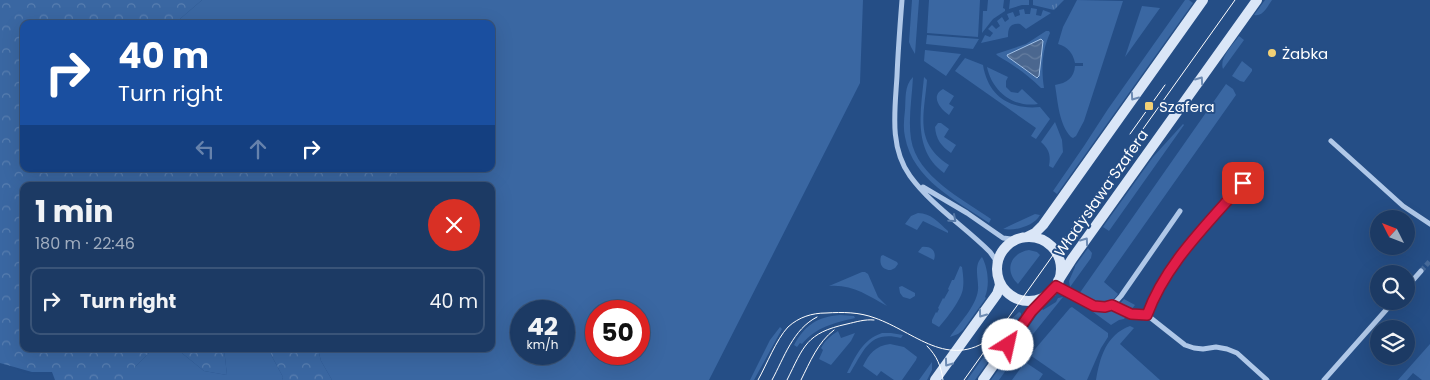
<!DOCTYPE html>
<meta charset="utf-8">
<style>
:root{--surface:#1c3a64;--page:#29456d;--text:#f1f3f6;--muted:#a0adbf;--line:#3a5478}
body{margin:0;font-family:Poppins,sans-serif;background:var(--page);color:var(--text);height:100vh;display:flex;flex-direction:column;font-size:19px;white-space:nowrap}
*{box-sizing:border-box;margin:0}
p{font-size:16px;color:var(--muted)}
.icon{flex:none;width:28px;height:28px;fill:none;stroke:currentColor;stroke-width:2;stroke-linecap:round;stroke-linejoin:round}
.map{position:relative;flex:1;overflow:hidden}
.panel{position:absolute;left:20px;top:182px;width:475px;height:170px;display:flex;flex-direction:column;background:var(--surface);border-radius:10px;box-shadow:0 5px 20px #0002,0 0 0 1px var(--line)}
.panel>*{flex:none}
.banner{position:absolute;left:20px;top:20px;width:475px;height:152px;border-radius:10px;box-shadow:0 5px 20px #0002,0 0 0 1px var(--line);background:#1a4fa0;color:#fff;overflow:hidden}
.needle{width:32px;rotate:312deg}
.buttons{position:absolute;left:1370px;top:210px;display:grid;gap:10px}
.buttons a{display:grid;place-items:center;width:45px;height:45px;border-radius:50%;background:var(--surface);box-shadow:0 5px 20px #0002,0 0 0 1px var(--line);font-size:25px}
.speed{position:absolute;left:510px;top:300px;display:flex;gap:10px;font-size:25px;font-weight:700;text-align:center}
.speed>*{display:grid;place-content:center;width:65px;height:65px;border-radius:50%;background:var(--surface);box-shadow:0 5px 20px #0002,0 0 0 1px var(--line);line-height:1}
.speed small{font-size:12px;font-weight:400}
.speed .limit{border:8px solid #d22;background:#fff;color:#111}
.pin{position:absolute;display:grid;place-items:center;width:42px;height:42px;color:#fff;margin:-21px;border-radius:10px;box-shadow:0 2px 8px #0006}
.me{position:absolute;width:55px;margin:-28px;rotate:35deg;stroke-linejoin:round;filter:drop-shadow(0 0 4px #0008)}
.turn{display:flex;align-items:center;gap:18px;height:105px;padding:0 15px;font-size:22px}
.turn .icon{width:65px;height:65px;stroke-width:2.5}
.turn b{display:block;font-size:35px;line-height:42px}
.lanes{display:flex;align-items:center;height:48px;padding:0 15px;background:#0003;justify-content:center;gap:25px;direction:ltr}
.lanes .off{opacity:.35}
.round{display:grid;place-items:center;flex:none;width:52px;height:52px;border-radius:26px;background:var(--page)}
.headline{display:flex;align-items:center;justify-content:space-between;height:85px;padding:0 15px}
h1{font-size:30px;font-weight:700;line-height:38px}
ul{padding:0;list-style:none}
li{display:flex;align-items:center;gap:15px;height:68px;margin:0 10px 8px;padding:0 5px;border:2px solid var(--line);border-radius:10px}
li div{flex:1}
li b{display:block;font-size:19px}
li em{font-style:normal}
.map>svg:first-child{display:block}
.grass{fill:#3a67a2;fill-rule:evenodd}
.forest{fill:url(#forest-crowns)}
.park{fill:url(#park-tufts)}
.water{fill:url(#water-waves);stroke:#a4c3e9}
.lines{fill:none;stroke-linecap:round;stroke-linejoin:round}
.street-tunnel{stroke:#466998;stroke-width:5;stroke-dasharray:5 2.5;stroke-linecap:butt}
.street{stroke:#b0c8e8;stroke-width:5}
.secondary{stroke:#dae6f7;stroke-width:10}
.tram{stroke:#fff;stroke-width:1}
.oneway{stroke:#6d8bb3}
.oneway2{stroke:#5679a8}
.route-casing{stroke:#92132f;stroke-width:12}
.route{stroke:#e11d48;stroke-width:9}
.poi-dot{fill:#f2d075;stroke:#254e86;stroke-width:2}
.labels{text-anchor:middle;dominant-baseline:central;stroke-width:4;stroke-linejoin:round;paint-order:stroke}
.poi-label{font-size:15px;fill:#fff;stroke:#254e86;text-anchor:start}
.street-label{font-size:15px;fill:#fff;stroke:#254e86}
</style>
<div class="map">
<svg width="1430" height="380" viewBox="0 0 1430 380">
<defs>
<pattern id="forest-crowns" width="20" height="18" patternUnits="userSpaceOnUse" patternTransform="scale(1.25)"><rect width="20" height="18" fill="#3a67a2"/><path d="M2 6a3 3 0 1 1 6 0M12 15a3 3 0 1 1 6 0" fill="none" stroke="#587eb0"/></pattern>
<pattern id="park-tufts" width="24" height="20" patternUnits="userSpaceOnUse" patternTransform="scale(1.25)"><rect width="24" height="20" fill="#3a67a2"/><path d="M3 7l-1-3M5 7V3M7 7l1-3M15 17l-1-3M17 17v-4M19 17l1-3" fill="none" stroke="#587eb0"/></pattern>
<pattern id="water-waves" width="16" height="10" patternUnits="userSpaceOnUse" patternTransform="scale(1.25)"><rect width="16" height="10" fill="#4b678f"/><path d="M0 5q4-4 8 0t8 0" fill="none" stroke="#667ea0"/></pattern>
</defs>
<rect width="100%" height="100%" fill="#254e86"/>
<path class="grass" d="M 202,0 L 863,0 L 860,83 L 709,380 L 332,380 L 321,361 L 318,349 L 491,349 L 491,186 L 393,186 L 398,169 L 491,169 L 491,24 L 174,24 ZM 521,311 L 564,311 L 564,354 L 521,354 ZM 596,311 L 639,311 L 639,354 L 596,354 Z
M 912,0 L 919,0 L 915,54 L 911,47 L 909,42 Z
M 929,0 L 980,0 L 978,37 L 927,33 Z
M 988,0 L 1004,0 L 1003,8 L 1005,9 L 1005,11 L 993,19 L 982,33 L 983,11 L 987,11 Z
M 1010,0 L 1029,0 L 1029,5 L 1022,5 L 1009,9 Z
M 1077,0 L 1123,1 L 1084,121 L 1076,136 L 1073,138 L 1071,137 C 1059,124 1058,103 1055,85 C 1067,83 1074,78 1075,66 L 1083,66 L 1083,63 L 1075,63 C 1073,53 1068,47 1058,44 L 1063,27 Z
M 1185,0 L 1189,0 L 1193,3 L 1057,194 L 1053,191 L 1084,146 L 1108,109 Z
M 1265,0 L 1272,0 C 1267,7 1263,17 1254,15 Z
M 1142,6 L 1160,8 L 1125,57 Z
M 1031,8 L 1037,9 L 1036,15 L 1041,16 L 1043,10 L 1051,13 L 1026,29 L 1020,24 C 1010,23 1008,28 1008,37 L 981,43 L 985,35 L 990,37 L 993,33 L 988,29 L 992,25 L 996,29 L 1000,26 L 997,21 L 1002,17 L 1005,22 L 1009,19 L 1007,14 L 1013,12 L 1015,17 L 1020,15 L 1019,10 L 1024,9 L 1025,14 L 1030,14 Z
M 1046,31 L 1049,31 L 1050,33 C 1042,51 1041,68 1044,88 L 1041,88 C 1027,74 1015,66 998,56 L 996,54 L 1026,44 ZM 1041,39 L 1043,41 L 1039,76 L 1039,78 L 1036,78 L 1008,57 L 1007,55 Z
M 927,35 L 979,39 L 973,49 L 926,44 Z
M 1239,36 L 1244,40 L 1223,69 C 1219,58 1232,46 1239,36 Z
M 925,50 L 961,54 L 946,76 L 924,61 Z
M 965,58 L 983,65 C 988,96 1010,110 1040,107 L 1050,119 L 1036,139 L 1031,136 L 1036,128 L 955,71 Z
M 1242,61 L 1252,69 L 1252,71 L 1244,82 L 1240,81 L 1232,76 Z
M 987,67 L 1008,77 L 1006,81 L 1006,87 L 1011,92 L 1018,93 L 1022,89 L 1038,104 C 1013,108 992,91 987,67 Z
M 913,77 C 912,97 908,119 911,139 C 917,177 963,199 991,219 L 989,223 C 956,200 913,180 905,137 C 903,128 904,119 905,110 C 906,98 904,86 913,77 Z
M 924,77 L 927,80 C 924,116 914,142 949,165 L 944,173 C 912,150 921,110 924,77 Z
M 1226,84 L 1233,89 L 1236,95 L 1104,282 L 1118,294 C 1106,310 1094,303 1079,294 Z
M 943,89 L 954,96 L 949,104 L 954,107 L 949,115 C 940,109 930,96 943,89 Z
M 1055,122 L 1062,140 L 1063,152 L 1053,168 L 1049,166 C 1051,155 1049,149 1041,142 Z
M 938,123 L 941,123 L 949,129 L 944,137 L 956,145 L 951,153 C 941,146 936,139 935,127 Z
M 1183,124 L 1184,125 L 1109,231 L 1103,227 L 1105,224 L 1153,157 Z
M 918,213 C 931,213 939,223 948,231 L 948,233 L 923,221 L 917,230 L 905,224 L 911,216 Z
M 1035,214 L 1040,215 C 1034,226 1016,231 1003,229 L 1009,226 Z
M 922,247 C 931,246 937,251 934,260 L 918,252 Z
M 1088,248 L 1092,253 L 1091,258 L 1070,287 L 1069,281 L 1075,267 L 1075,266 Z
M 1029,250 L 1037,252 L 1040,255 L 1018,284 C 1004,271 1010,253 1029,250 Z
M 883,255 L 897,262 L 898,264 L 895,268 L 891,270 C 882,270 879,264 881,256 Z
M 982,257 C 988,268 990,285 985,297 L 986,298 L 963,330 L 958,334 L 950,337 C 959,323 976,307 978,290 C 979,279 973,266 982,257 Z
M 960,266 L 962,267 C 963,274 964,281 963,288 C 962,299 947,318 939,327 L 932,323 L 932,320 L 936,312 L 937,313 L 939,309 L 938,308 L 943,298 L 944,299 L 949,290 L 948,289 L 952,280 L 954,280 Z
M 862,272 L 865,272 L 868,274 L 878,297 L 887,306 C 867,295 852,284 829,286 Z
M 902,286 L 915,293 L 915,296 L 910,299 L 903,297 L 900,293 L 899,287 Z
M 1063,297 L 1021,349 L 1019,343 L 1021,338 L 1038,313 L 1042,309 L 1043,310 L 1056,302 L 1058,298 Z
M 1124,299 L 1135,305 L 1124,319 L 1119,320 L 1111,325 L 1089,309 C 1105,313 1113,311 1124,299 Z
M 1072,307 L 1108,333 L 1108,337 L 1101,348 L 1087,380 L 1066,380 L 1030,355 L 1070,308 Z
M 1019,312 L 1021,313 L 1021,315 L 975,380 L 967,380 L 1010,320 Z
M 840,315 L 854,316 L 855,318 C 834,323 816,327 802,344 L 800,343 L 797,347 L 794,345 C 805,325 817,317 840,315 Z
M 1130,326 L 1134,328 L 1120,344 L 1160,380 L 1096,380 C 1100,357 1106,335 1130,326 Z
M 780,327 L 782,329 L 754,380 L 750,380 L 770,340 Z
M 838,331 L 841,338 L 855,333 L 851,341 L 831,365 L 819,359 L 823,350 L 821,348 C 825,341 830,336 838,331 Z
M 882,333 L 891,333 L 903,335 L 901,338 C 869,330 864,351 850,373 L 847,373 C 856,356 862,340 882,333 Z
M 890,344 L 904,347 L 917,357 L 916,360 L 902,380 L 894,380 L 881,371 L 877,376 L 863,366 C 869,354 875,346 890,344 Z
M 1430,344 L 1430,380 L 1422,380 L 1413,373 L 1407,380 L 1398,380 Z
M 153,349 L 177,349 L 204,371 L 227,375 L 224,349 L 268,349 L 283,377 L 282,380 L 135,380 L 135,367 Z
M 1011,356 L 1016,356 L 999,380 L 991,380 L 1006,359 Z
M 932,362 L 932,370 L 927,380 L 919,380 Z
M 1025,362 L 1043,374 L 1039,380 L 1012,380 Z"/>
<path class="forest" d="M 0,0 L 202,0 L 174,24 L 24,24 L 24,169 L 398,169 L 394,185 L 393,186 L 24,186 L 24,349 L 153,349 L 135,367 L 135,380 L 55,380 L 52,372 L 32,372 L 0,363 Z
M 177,349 L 224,349 L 227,375 L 204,371 Z
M 268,349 L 318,349 L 321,361 L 332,380 L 282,380 L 283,377 Z"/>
<path class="park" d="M 1033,0 L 1064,0 L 1054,10 L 1033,5 Z"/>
<path class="water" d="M 1041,39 L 1043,41 L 1039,76 L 1037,78 L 1008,57 L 1007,55 Z"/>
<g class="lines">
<path class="street-tunnel" d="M 1421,271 L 1430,261"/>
<path class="street" d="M 902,0 C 900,25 898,51 897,76 C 895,110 889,147 910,176 C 932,206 964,226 990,252 L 995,259 L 997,271
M 1331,141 L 1403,206 L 1430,224
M 923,187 L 967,213 L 1003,238 L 1011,239 L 1019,238
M 1056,286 C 1063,290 1070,294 1078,298 C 1095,307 1107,314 1121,296 L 1180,211
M 1406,288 L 1421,271
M 1112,305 L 1131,314 L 1147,315 L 1185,345 L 1194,348 L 1203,349 L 1216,347 L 1227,349 L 1237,353 L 1267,380
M 1147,315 C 1161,278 1183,253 1208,224 C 1224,205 1240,187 1256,168
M 1324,380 L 1394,301"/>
<path class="secondary" d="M 1027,237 L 1035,233 L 1043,225 L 1203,0
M997 269a32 32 0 1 1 64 0a32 32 0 1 1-64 0Z
M 1058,281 L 1072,259 L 1257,0
M 935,380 L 997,294 L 1000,285 L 999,280
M 983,380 L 1031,312 L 1045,297"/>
<path class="tram" d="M 1130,134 L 1165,85
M 927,346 C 937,356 941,366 943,380
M 758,380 C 767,364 776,340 788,327 C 799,317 812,313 826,313 C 843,312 859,312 875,318 C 915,332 948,370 991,338
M 772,380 C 784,358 793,329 817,317
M 787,380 C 804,346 806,333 847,324 C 856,322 865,319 874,320
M 801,380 C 810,362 818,342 834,330
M 964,380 L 1235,0"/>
</g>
<defs><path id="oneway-chevron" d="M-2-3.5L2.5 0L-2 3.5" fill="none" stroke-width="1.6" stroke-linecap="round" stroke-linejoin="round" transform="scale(1.25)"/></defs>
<g class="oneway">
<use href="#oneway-chevron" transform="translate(1200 80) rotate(-55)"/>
<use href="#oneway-chevron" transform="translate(1134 97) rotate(125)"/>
<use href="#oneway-chevron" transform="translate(1085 241) rotate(-55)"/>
<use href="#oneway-chevron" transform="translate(982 314) rotate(126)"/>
<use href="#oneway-chevron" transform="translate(948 363) rotate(126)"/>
</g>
<use class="oneway2" href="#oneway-chevron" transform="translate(953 219) rotate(41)"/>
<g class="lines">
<defs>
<path id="route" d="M 1008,345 L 1031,312 L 1056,286 L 1094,306 L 1105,307 L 1112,305 L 1131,314 L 1147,315 C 1166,263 1207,225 1243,183"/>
</defs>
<use href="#route" class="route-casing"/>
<use href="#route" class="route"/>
</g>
<g class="poi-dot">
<circle cx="1272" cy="53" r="5"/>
<rect x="1144" y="101" width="10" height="10" rx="2.5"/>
</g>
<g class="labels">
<g class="poi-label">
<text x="1282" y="53">Żabka</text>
<text x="1159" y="106">Szafera</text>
</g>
<g class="street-label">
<text transform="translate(1101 193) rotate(-55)">Władysława Szafera</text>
</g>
</g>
</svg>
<div class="buttons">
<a><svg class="needle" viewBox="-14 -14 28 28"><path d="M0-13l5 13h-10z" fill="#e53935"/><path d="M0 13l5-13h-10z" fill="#a0adbf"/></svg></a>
<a><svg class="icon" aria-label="search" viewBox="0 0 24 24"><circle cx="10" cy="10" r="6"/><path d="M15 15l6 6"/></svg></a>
<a><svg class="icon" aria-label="layers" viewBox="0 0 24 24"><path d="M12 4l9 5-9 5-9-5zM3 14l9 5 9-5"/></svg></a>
</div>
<div class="speed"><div>42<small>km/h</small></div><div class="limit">50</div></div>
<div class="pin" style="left:1243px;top:183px;background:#d93025"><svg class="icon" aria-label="arrive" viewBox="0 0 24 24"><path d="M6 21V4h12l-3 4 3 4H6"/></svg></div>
<svg class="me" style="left:1008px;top:345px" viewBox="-20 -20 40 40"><circle r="19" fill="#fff"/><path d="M0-13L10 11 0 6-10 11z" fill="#e11d48"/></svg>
<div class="banner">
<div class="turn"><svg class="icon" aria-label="right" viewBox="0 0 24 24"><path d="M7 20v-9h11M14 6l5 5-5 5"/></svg><div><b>40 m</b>Turn right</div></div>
<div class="lanes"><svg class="icon off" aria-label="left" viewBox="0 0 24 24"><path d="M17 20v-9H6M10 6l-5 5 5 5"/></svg><svg class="icon off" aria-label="ahead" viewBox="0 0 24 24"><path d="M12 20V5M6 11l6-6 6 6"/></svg><svg class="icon" aria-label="right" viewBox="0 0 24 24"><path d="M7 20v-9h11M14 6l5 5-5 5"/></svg></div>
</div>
<section class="panel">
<div class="headline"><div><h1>1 min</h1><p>180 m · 22:46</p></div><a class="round" style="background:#d93025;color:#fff"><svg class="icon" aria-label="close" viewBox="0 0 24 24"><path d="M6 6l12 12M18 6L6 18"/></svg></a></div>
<ul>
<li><svg class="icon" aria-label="right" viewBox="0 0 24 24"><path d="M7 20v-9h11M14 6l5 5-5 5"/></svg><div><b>Turn right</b></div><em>40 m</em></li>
</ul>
</section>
</div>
